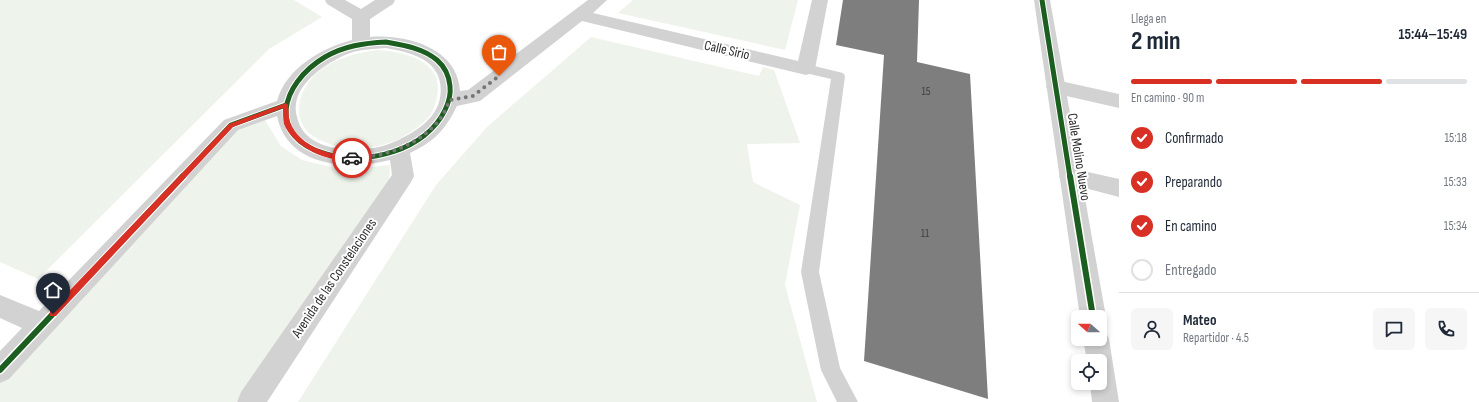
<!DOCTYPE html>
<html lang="es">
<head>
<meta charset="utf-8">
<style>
  :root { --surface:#fff; --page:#f6f6f7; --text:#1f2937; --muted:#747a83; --line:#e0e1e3; --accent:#d93025 }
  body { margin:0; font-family:"Sofia Sans Condensed",sans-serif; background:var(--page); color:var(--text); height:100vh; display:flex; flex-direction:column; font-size:15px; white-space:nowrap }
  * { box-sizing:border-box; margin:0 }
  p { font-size:13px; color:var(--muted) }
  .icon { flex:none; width:22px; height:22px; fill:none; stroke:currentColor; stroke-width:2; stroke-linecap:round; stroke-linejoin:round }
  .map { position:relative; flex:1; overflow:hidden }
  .sheet { display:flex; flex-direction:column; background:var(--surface); width:360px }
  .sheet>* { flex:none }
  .needle { width:26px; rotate:291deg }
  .buttons { position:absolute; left:1071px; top:310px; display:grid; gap:8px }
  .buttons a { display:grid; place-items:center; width:36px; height:36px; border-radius:6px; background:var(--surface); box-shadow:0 2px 6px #0003; font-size:20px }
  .pin { position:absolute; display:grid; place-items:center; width:34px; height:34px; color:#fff; margin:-41px -17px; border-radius:50% 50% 50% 0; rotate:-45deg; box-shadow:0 0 4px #0007 }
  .pin .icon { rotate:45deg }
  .courier { position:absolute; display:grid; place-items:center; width:40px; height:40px; margin:-20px; border:3px solid #d93025; border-radius:50%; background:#fff; color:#222; box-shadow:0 1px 5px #0007 }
  .headline em { font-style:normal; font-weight:700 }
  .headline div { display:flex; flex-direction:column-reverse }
  .headline { display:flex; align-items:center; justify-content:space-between; height:68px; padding:0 12px }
  h1 { font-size:26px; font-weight:700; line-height:30px }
  .bar { display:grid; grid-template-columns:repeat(4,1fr); gap:6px 4px; align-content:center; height:48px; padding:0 12px }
  .bar i { height:5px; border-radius:3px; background:var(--line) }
  .bar .active { background:var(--accent) }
  .bar p { grid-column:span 4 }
  .line { display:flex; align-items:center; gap:10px; padding:0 12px; border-top:1px solid var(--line) }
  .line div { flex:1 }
  .round { display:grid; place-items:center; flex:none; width:42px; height:42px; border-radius:6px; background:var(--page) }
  ol { padding:0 12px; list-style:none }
  li { display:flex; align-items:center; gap:12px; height:44px }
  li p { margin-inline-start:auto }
  li .icon { padding:4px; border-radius:50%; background:var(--accent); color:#fff; stroke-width:4 }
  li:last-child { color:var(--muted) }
  li i { width:22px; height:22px; border:2px solid var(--line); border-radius:50% }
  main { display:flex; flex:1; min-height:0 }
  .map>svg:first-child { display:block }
  .green { fill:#eef4eb }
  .building { fill:#7e7e7e }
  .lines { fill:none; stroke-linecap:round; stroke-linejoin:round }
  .service { fill:#d2d2d2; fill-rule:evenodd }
  .minor { fill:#d2d2d2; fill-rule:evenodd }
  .tertiary { fill:#d2d2d2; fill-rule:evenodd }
  .cycleway-far1-casing { stroke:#fff; stroke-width:7 }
  .cycleway-casing { stroke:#fff; stroke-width:9 }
  .cycleway-far1 { stroke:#1b5e20; stroke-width:5 }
  .cycleway { stroke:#1b5e20; stroke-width:6 }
  .route { fill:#d93025 }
  .done { stroke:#767676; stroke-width:4; stroke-dasharray:0 7.2 }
  .labels { text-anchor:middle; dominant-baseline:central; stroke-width:4; stroke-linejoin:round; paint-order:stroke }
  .number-label { font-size:12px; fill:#414141 }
  .street-label { font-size:14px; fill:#2d2d2d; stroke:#fff }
</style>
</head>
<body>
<main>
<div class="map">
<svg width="1119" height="402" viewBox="0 0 1119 402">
  <rect width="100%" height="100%" fill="#fff"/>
  <g class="green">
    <polygon points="0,0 294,0 322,17 269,49 38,279 0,262"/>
    <polygon points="633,0 798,0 785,50 618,13"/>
    <polygon points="591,37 759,76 763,67 774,70 800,143 747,144 753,182 800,205 785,285 817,402 298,402 436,185 487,127"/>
    <path d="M377,50C414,52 452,66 433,110C427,123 412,131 401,138C387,145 372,148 357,148C341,148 322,144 309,133C290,115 301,86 318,72C335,58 356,53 377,50Z"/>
    <polygon points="265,120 281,146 302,160 343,170 390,165 389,182 236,402 0,402 0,382 235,130"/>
  </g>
  <polygon class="building" points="843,0 919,0 917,62 970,74 988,399 864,361 884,55 836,45"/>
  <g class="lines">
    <polygon class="service" points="806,64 843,73 845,76 819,272 840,368 858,402 837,402 821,370 801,272 831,79 801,72 799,69 801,66"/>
    <g class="minor">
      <path d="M325,0H345L361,9L375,0H395L393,4L370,19V37C406,34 458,48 460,91L468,90L588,0H607L593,13L798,61L812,0H828L815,69L813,73L806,75L582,21L480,101L457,106C445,130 435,141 410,153L414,176L411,182L267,402H237L241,392L392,175L390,160C349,171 287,167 277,116L238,130L9,379L0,383V351L22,328L0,318V295L39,311L224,120L277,101C286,68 322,48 352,40V19L327,4ZM386,48C415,53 446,62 440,98C437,116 420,129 404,137C387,147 369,150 349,149C327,149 302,141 297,117C294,108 296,97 302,88C313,72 332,60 350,53C361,49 374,49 386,48Z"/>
      <polygon points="1056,80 1119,94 1119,108 1049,92 1046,87 1049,82"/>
      <polygon points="1070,168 1119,179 1119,197 1062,182 1059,176 1062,170"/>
    </g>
    <g class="tertiary">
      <polygon points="1034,0 1050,0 1106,317 1100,326 1100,317 1080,317"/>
      <polygon points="1100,329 1105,330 1109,339 1119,402 1092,402 1090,383 1100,383 1100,361 1087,361 1083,339 1100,339"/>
    </g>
    <defs>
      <g id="cycleway-far1">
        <polyline points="1042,0 1070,177"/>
        <path d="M386,42C403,45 423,48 437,60C445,67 449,76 450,86C451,95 449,102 445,110C426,150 367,166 326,154C266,137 280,84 325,57C344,46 364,43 386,42Z"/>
        <polyline points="182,177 231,125 286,105"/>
      </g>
      <g id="cycleway">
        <polyline points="1070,176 1093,317"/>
        <polyline points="0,370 183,176"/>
      </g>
    </defs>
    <use href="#cycleway-far1" class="cycleway-far1-casing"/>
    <use href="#cycleway" class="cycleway-casing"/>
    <use href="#cycleway-far1" class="cycleway-far1"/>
    <use href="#cycleway" class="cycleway"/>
  </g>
  <path class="route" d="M286,103L288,105C289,111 288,119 291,124C299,143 322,153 342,155C346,156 350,155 354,156V159C331,165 293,147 284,124C283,119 283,113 283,108L233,127L56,316H50V311L229,124Z"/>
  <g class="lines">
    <path class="done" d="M352,158C384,157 419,146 440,119C444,114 447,106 450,100L473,96L499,76"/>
  </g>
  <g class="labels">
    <g class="number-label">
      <text x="926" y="91">15</text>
      <text x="925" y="233">11</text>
    </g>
    <g class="street-label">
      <text transform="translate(727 50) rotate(13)">Calle Sirio</text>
      <text transform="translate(1079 157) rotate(81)">Calle Molino Nuevo</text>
      <text transform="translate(334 278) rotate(-56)">Avenida de las Constelaciones</text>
    </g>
  </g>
</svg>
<div class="buttons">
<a><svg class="needle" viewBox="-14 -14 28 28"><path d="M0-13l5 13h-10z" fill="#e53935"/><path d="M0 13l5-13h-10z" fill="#747a83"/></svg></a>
<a><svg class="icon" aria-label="locate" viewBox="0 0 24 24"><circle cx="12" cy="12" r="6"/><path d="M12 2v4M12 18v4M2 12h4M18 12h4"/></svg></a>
</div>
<div class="pin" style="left:499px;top:76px;background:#ea580c"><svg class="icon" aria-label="bag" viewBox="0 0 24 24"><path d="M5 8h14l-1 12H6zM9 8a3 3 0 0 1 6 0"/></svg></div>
<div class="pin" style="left:53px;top:314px;background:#1f2937"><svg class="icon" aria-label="home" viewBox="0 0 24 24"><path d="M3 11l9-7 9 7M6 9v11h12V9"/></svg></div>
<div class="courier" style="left:352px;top:158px"><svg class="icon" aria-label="car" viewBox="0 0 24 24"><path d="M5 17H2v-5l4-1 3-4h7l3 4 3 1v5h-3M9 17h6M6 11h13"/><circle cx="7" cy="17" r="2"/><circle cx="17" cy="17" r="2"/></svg></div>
</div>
<section class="sheet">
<div class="headline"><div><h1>2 min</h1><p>Llega en</p></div><em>15:44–15:49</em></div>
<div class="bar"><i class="active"></i><i class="active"></i><i class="active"></i><i></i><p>En camino · 90 m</p></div>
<ol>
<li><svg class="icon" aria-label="check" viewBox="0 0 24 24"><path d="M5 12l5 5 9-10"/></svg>Confirmado<p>15:18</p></li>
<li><svg class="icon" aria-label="check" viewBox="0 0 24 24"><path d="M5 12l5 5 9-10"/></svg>Preparando<p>15:33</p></li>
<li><svg class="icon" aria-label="check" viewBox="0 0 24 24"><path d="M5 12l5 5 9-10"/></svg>En camino<p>15:34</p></li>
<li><i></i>Entregado</li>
</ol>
<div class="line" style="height:72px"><a class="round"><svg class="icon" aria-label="person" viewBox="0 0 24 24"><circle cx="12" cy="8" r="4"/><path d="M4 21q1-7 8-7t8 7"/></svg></a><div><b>Mateo</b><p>Repartidor · 4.5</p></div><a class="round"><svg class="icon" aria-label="chat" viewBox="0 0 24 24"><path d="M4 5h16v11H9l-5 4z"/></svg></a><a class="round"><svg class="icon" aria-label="phone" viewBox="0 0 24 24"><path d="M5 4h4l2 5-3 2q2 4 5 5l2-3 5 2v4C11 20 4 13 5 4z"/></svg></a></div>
</section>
</main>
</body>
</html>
